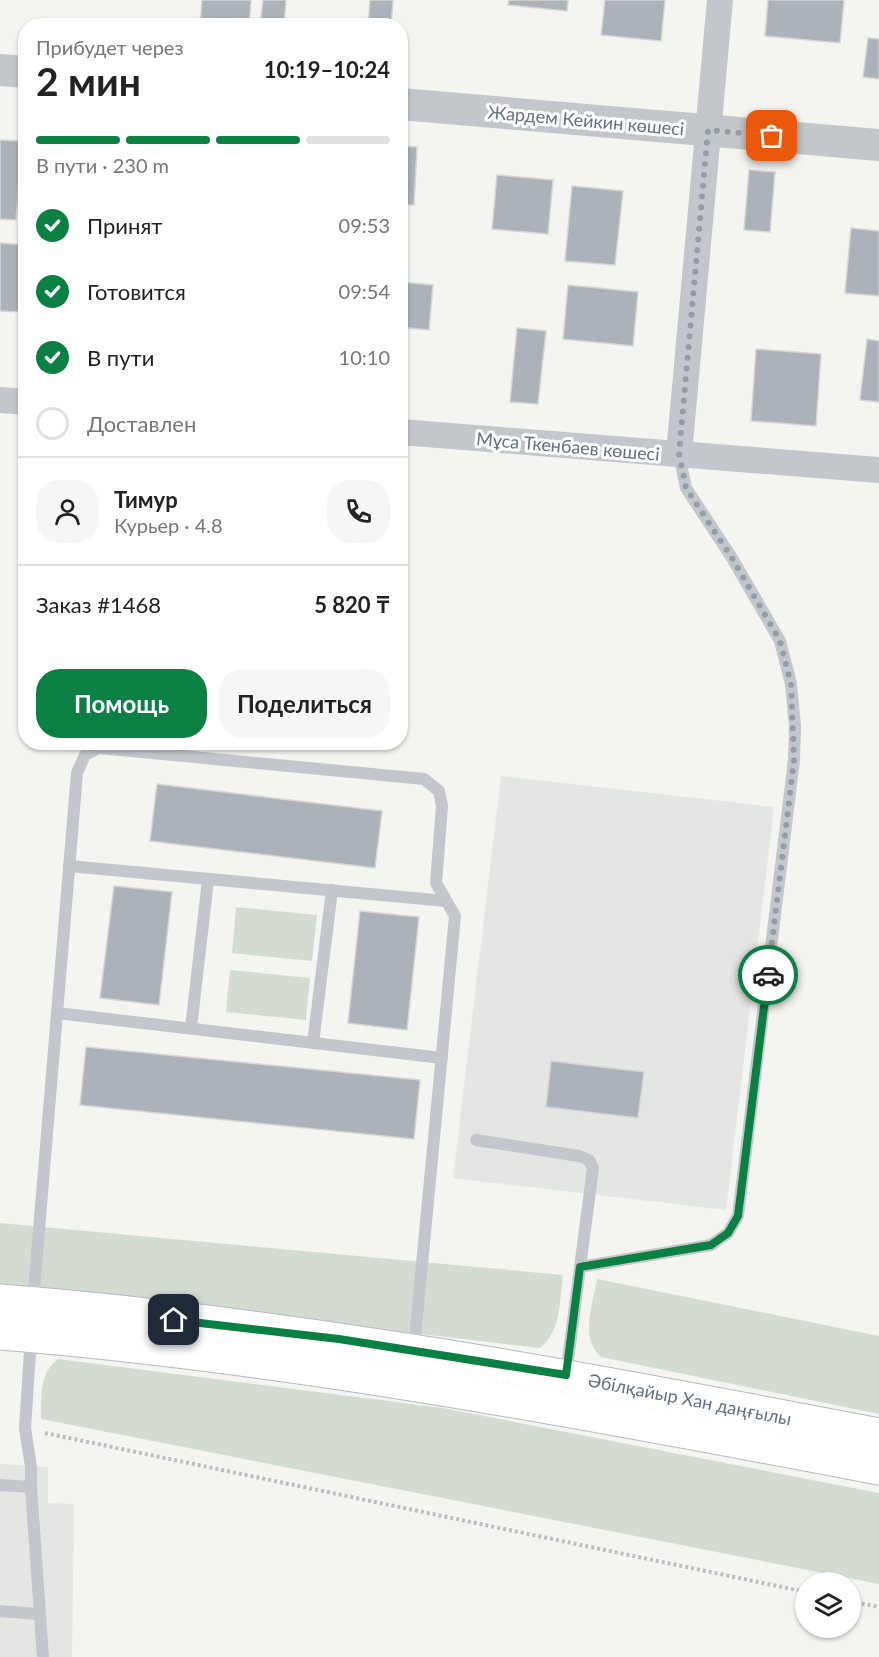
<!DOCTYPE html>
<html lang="ru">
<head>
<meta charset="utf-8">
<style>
  :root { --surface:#fff; --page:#f6f6f6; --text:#222; --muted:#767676; --line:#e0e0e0; --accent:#0b8043 }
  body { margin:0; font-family:Lato,sans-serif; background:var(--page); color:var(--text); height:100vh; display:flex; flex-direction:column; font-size:22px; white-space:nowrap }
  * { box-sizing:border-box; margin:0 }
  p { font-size:20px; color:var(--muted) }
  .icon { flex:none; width:33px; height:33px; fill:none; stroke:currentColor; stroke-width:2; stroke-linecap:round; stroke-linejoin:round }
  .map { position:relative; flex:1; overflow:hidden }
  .panel { position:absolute; left:18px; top:18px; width:390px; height:732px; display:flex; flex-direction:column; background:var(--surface); border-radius:24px; box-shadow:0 2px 4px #0004 }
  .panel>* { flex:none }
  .buttons { position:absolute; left:795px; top:1572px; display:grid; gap:12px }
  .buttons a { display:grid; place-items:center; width:66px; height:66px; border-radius:50%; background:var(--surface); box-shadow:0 2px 4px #0004; font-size:30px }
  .pin { position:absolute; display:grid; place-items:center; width:51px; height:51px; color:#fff; margin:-26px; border-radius:12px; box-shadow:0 3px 9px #0006 }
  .courier { position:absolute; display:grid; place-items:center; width:60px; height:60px; margin:-30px; border:4px solid #0b8043; border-radius:50%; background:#fff; color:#222; box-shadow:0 2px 8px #0007 }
  .headline em { font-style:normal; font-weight:700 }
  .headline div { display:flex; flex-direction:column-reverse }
  .headline { display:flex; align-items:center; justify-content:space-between; height:102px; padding:0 18px }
  h1 { font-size:39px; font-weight:700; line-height:45px }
  .bar { display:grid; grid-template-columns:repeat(4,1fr); gap:9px 6px; align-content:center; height:72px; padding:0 18px }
  .bar i { height:8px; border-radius:4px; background:var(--line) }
  .bar .current { background:var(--accent) }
  .bar p { grid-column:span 4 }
  .line { display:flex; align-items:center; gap:15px; padding:0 18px; border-top:2px solid var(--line) }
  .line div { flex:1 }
  .round { display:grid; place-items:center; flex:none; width:63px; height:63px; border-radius:24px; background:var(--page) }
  ol { padding:0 18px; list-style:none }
  li { display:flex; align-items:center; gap:18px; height:66px }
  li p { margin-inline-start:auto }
  li .icon { padding:6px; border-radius:50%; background:var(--accent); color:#fff; stroke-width:4 }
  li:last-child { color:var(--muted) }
  li i { width:33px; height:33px; border:3px solid var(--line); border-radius:50% }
  .button { display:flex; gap:12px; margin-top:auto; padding:12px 18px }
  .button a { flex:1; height:69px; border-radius:24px; background:var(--accent); color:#fff; font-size:24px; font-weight:700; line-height:69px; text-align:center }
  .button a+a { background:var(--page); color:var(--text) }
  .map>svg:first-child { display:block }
  .built { fill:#e4e6e3 }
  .green { fill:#d4dcd1 }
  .building { fill:#abb2b9; stroke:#d5d5d3; stroke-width:1.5 }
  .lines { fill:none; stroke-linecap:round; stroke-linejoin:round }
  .primary-casing { stroke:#b6b9be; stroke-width:35 }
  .path { stroke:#bdbec1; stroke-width:4; stroke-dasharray:3 3; stroke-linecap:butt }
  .service { stroke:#c3c6ca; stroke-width:12 }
  .minor { stroke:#c3c6ca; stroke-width:26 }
  .tertiary { stroke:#c3c6ca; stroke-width:32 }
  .primary { stroke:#fff; stroke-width:33 }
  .done { stroke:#949ea9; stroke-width:6; stroke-dasharray:0 10.8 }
  .route { stroke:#0b8043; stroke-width:8 }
  .labels { text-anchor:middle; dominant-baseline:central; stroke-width:6; stroke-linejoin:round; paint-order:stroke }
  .street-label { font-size:18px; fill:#617083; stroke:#fff }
</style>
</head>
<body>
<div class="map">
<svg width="879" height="1657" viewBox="0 0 879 1657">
  <rect width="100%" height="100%" fill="#f4f4f0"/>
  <g class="built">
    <polygon points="501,776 774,807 726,1210 453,1178"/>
    <polygon points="0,1464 48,1467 48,1503 74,1504 72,1657 0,1657"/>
  </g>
  <g class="green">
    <polygon points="236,907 317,915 312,961 232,953"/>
    <polygon points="230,970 310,978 306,1020 226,1012"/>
    <path d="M0,1223L563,1275C559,1302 562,1330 540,1348L0,1285Z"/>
    <path d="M597,1279L879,1336V1414L601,1357C579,1337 593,1305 597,1279Z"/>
    <path d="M58,1359L443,1408L879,1493V1584L41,1419C42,1396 38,1375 58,1359Z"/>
  </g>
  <g class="building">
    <polygon points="202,0 251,0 249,26 200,26"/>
    <polygon points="263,0 286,0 284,26 260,26"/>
    <polygon points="370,0 393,0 391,26 368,26"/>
    <polygon points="509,0 568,0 567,11 508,5"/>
    <polygon points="605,0 665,0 661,41 601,35"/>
    <polygon points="768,0 844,0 840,43 765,36"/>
    <polygon points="868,38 879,39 879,79 863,77"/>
    <polygon points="0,140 22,141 16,220 0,219"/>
    <polygon points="400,146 417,147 414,205 400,204"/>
    <polygon points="749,170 775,172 770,232 744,230"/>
    <polygon points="497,175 553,180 548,234 492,229"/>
    <polygon points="572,186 623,191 615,265 565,261"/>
    <polygon points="851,228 879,231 879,296 845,293"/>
    <polygon points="0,243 26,245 24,312 0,311"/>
    <polygon points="400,282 433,285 429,330 400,327"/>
    <polygon points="568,285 638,292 633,346 563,339"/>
    <polygon points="517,328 546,331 538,404 510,402"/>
    <polygon points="867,339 879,341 879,402 860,400"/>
    <polygon points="756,349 821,354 816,426 751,421"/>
    <polygon points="157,784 382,811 375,868 150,841"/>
    <polygon points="114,886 172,892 159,1005 100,998"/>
    <polygon points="360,911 419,917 407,1030 348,1023"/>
    <polygon points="86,1047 420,1080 414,1139 80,1105"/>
    <polygon points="551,1061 644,1072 638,1118 546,1107"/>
  </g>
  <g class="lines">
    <defs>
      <g id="primary">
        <path d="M0,1301C296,1324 588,1379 879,1435"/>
        <path d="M0,1333C296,1357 588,1413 879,1468"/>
      </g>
    </defs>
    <use href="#primary" class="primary-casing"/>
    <g class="path">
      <polyline points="45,1433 806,1592"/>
      <polyline points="850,1601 879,1607"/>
    </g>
    <g class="service">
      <polyline points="69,866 446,901"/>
      <polyline points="57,1013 442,1058"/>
      <polyline points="191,1028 208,880"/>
      <polyline points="313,1043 332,890"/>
      <polyline points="476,1140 579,1156 589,1160 593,1168 566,1375"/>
      <polyline points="580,1267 711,1245 728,1233 738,1216 794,760 795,726 791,684 780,641 732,558 686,488 679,454"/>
      <polyline points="33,1302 77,773 85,755 99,748 424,779 439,791 442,806 436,883 455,916 414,1349"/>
      <polyline points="0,1485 31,1487 31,1467 25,1428 31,1337"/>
      <polyline points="31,1487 43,1657"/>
      <polyline points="0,1611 40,1614"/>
    </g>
    <g class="minor">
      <polyline points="0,400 26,402"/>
      <polyline points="400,432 879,470"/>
      <polyline points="679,454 720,0"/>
    </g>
    <g class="tertiary">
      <polyline points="0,70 26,72"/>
      <polyline points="400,104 879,145"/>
    </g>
    <use href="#primary" class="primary"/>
  </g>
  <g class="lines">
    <polyline class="done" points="768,975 794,760 791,684 780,641 732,558 686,488 679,454 708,130 772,136"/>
    <polyline class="route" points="174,1320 339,1339 566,1375 580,1267 711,1245 728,1233 738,1216 768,975"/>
  </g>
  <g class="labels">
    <g class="street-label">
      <text transform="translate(586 120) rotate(5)">Жардем Кейкин көшесі</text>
      <text transform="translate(568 446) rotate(5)">Мұса Ткенбаев көшесі</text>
      <text transform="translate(690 1399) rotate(11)">Әбілқайыр Хан даңғылы</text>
    </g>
  </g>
</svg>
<div class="buttons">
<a><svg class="icon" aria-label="layers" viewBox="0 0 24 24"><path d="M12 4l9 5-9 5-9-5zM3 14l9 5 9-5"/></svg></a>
</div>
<div class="pin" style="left:772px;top:136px;background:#ea580c"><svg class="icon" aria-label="bag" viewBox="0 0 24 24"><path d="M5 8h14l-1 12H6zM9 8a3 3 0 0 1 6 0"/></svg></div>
<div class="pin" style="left:174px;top:1320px;background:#1f2937"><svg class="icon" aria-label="home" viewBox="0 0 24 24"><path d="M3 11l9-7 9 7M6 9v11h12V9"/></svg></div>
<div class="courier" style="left:768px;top:975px"><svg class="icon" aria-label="car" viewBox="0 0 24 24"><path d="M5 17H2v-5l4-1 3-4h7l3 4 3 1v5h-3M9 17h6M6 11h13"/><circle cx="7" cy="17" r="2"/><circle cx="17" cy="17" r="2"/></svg></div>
<section class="panel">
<div class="headline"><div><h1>2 мин</h1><p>Прибудет через</p></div><em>10:19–10:24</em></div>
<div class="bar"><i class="current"></i><i class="current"></i><i class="current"></i><i></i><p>В пути · 230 m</p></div>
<ol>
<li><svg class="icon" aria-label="check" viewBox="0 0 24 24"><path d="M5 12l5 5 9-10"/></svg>Принят<p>09:53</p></li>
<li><svg class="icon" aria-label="check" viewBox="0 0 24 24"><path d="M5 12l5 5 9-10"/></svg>Готовится<p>09:54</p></li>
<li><svg class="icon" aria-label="check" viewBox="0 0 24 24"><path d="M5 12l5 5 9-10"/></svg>В пути<p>10:10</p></li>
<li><i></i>Доставлен</li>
</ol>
<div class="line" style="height:108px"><a class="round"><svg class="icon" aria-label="person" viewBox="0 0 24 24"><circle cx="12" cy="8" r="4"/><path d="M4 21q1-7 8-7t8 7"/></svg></a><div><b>Тимур</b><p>Курьер · 4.8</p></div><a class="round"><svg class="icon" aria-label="phone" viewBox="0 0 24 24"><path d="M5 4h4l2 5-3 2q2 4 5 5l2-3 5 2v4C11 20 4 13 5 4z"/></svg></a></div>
<div class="line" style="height:78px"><div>Заказ #1468</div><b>5 820 ₸</b></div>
<div class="button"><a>Помощь</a><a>Поделиться</a></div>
</section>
</div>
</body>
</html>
